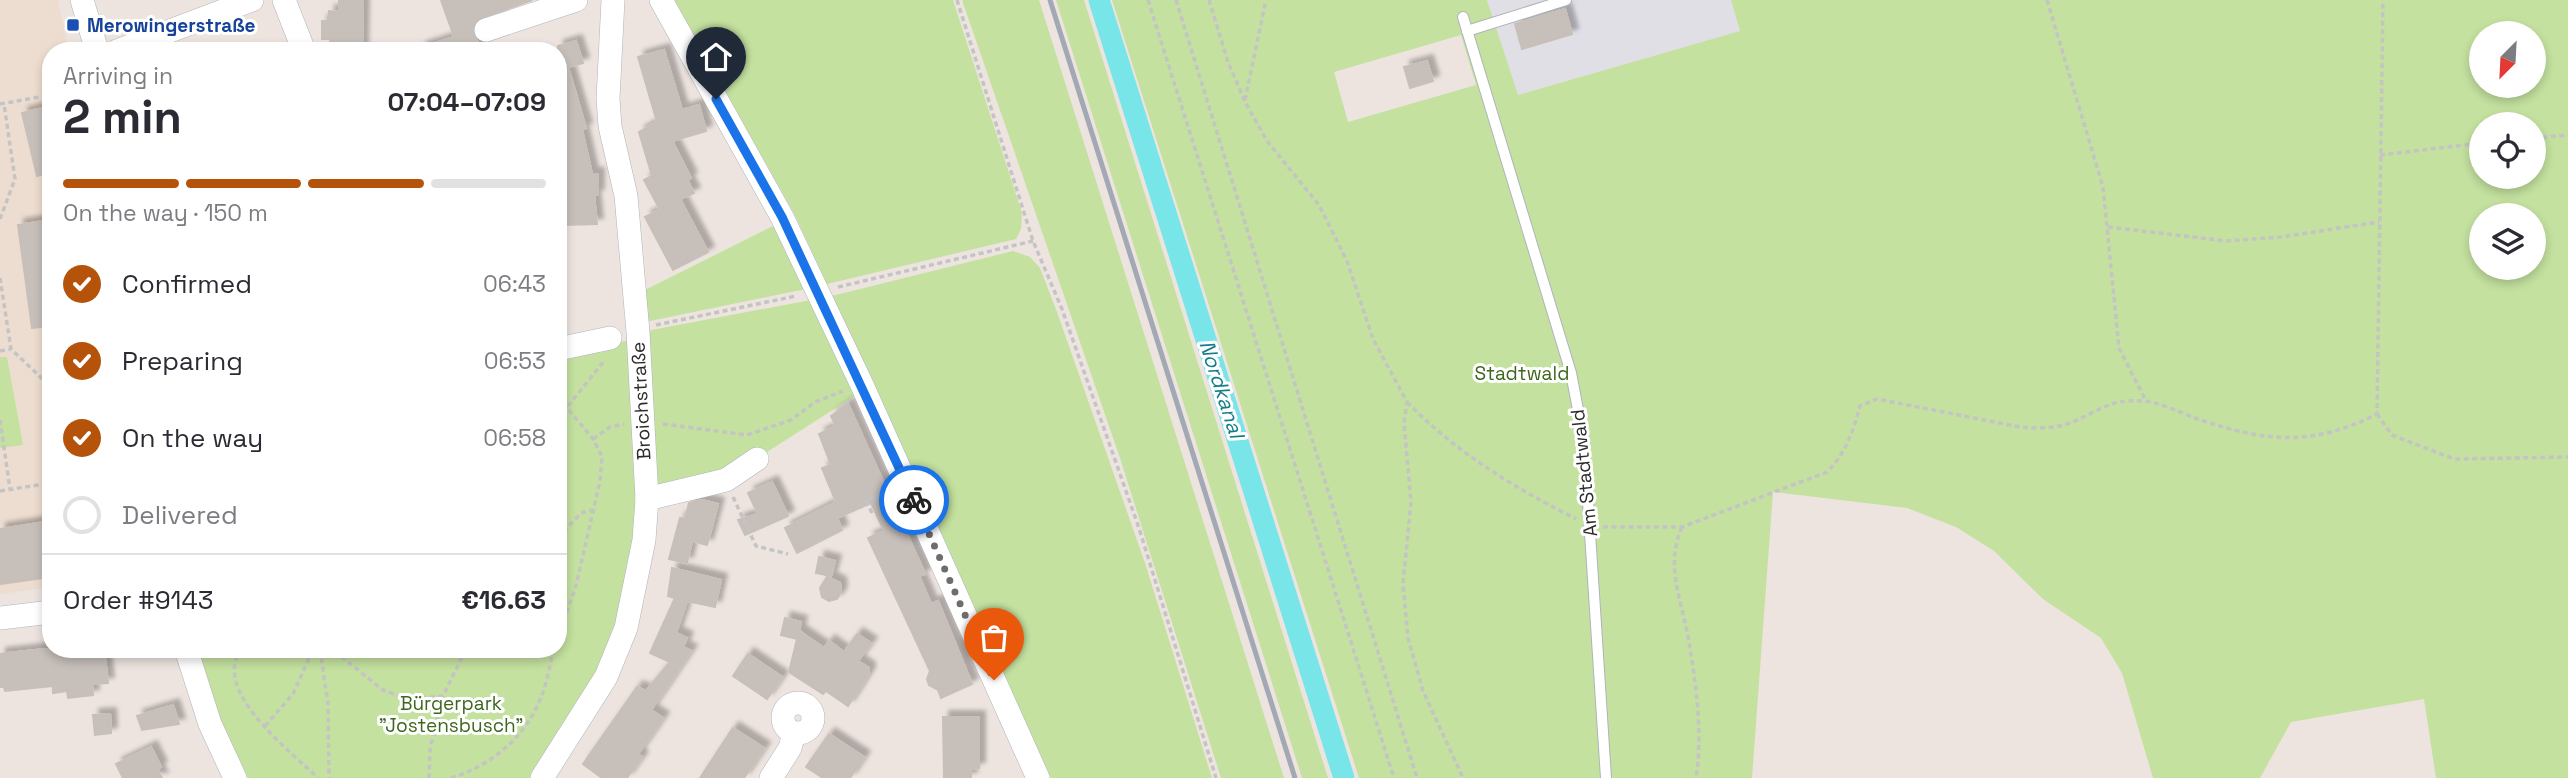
<!DOCTYPE html>
<html lang="en">
<head>
<meta charset="utf-8">
<style>
  :root { --surface:#fff; --page:#f2f2f3; --text:#2b2b33; --muted:#7c7c81; --line:#e1e1e2; --accent:#b45309 }
  body { margin:0; font-family:"Space Grotesk",sans-serif; background:var(--page); color:var(--text); height:100vh; display:flex; flex-direction:column; font-size:26px; white-space:nowrap }
  * { box-sizing:border-box; margin:0 }
  p { font-size:23px; color:var(--muted) }
  .icon { flex:none; width:38px; height:38px; fill:none; stroke:currentColor; stroke-width:2; stroke-linecap:round; stroke-linejoin:round }
  .map { position:relative; flex:1; overflow:hidden }
  .drawer { position:absolute; left:42px; top:42px; width:525px; height:616px; display:flex; flex-direction:column; background:var(--surface); border-radius:28px; box-shadow:0 4px 10px #0003 }
  .drawer>* { flex:none }
  .needle { width:46px; rotate:204deg }
  .tools { position:absolute; left:2469px; top:21px; display:grid; gap:14px }
  .tools a { display:grid; place-items:center; width:77px; height:77px; border-radius:50%; background:var(--surface); box-shadow:0 4px 10px #0003; font-size:35px }
  .pin { position:absolute; display:grid; place-items:center; width:60px; height:60px; color:#fff; margin:-72px -30px; border-radius:50% 50% 50% 0; rotate:-45deg; box-shadow:0 0 7px #0007 }
  .pin .icon { rotate:45deg }
  .courier { position:absolute; display:grid; place-items:center; width:70px; height:70px; margin:-35px; border:5px solid #1a73e8; border-radius:50%; background:#fff; color:#222; box-shadow:0 2px 9px #0007 }
  .headline em { font-style:normal; font-weight:600 }
  .headline div { display:flex; flex-direction:column-reverse }
  .headline { display:flex; align-items:center; justify-content:space-between; height:119px; padding:0 21px }
  h1 { font-size:46px; font-weight:600; line-height:52px }
  .bar { display:grid; grid-template-columns:repeat(4,1fr); gap:10px 7px; align-content:center; height:84px; padding:0 21px }
  .bar i { height:9px; border-radius:5px; background:var(--line) }
  .bar .current { background:var(--accent) }
  .bar p { grid-column:span 4 }
  .line { display:flex; align-items:center; gap:18px; padding:0 21px; border-top:2px solid var(--line) }
  .line div { flex:1 }
  ol { padding:0 21px; list-style:none }
  li { display:flex; align-items:center; gap:21px; height:77px }
  li p { margin-inline-start:auto }
  li .icon { padding:7px; border-radius:50%; background:var(--accent); color:#fff; stroke-width:4 }
  li:last-child { color:var(--muted) }
  li i { width:38px; height:38px; border:4px solid var(--line); border-radius:50% }
  .map>svg:first-child { display:block }
  .industrial { fill:#e0dfe6 }
  .education { fill:#edddd0 }
  .green { fill:#c4e19f; fill-rule:evenodd }
  .lines { fill:none; stroke-linecap:round; stroke-linejoin:round }
  .canal { stroke:#78e5e9; stroke-width:21 }
  .building { fill:#c6bfba; stroke:#c8bfb9; stroke-width:2; filter:url(#shadow) }
  .lane-casing { stroke:#afb4bc; stroke-width:12 }
  .street-casing { stroke:#afb4bc; stroke-width:24 }
  .path { stroke:#c4c4c4; stroke-width:3.5; stroke-dasharray:5 3.5; stroke-linecap:butt }
  .lane { stroke:#fff; stroke-width:10 }
  .street { stroke:#fff; stroke-width:23 }
  .rail { stroke:#a2a9b5; stroke-width:5 }
  .done { stroke:#706c6b; stroke-width:7; stroke-dasharray:0 12.6 }
  .route { stroke:#1a73e8; stroke-width:9 }
  .transit-dot { fill:#1a4fb4; stroke:#fff; stroke-width:2.5 }
  .labels { text-anchor:middle; dominant-baseline:central; stroke-width:6; stroke-linejoin:round; paint-order:stroke }
  .transit-label { font-size:19px; font-weight:bold; fill:#164399; stroke:#fff; text-anchor:start }
  .park-label { font-size:19px; fill:#3e671e; stroke:#fff }
  .street-label { font-size:19px; fill:#2c2c2c; stroke:#fff }
  .water-label { font-size:21px; font-style:italic; fill:#147d8a; stroke:#fff }
</style>
</head>
<body>
<div class="map">
<svg width="2568" height="778" viewBox="0 0 2568 778">
  <defs>
    <filter id="shadow"><feDropShadow dx="6" dy="-6" stdDeviation="2" flood-color="#0004"/></filter>
  </defs>
  <rect width="100%" height="100%" fill="#ede4df"/>
  <polygon class="industrial" points="1487,0 1731,0 1740,31 1517,95"/>
  <polygon class="education" points="0,0 58,0 69,51 51,51 51,587 0,594"/>
  <g class="green">
    <polygon points="674,0 953,0 1022,213 1021,229 1016,239 827,284 795,215"/>
    <polygon points="962,0 1039,0 1284,778 1221,778 1120,458"/>
    <polygon points="1056,0 1084,0 1328,778 1302,778"/>
    <path d="M1112,0H1487L1518,95L1740,31L1731,0H2568V778H2436L2424,699L2291,722L2260,778H2153L2122,673L2101,638L2043,599L1994,551L1956,527L1907,508L1773,492L1752,778H1359ZM2482,33H2534V86H2482ZM1461,35L1476,85L1348,122L1334,72ZM2482,124H2534V177H2482ZM2482,215H2534V268H2482Z"/>
    <polygon points="775,225 806,289 645,322 643,291"/>
    <polygon points="1013,251 1030,257 1040,268 1057,312 1145,563 1212,778 1051,778 832,296"/>
    <polygon points="811,300 856,395 764,454 727,472 658,487 646,331"/>
    <polygon points="630,340 640,506 617,626 598,674 533,778 248,778 220,719 198,649 558,649 558,355"/>
    <polygon points="0,357 7,357 23,445 0,448"/>
  </g>
  <g class="lines">
    <polyline class="canal" points="1099,0 1344,778"/>
  </g>
  <g class="building">
    <polygon points="339,0 363,0 362,51 330,51 330,39 322,39 322,21 329,21 329,11 339,12"/>
    <polygon points="441,0 532,0 476,20 473,34 483,51 421,51 420,48 454,37"/>
    <polygon points="1565,9 1572,34 1522,49 1515,24"/>
    <polygon points="576,41 583,63 568,67 586,128 582,130 592,174 598,174 598,195 594,195 597,224 562,225 560,196 566,196 558,164 558,46"/>
    <polygon points="664,50 682,110 699,105 706,131 672,141 691,178 687,180 694,193 680,199 708,252 673,270 645,217 660,210 644,180 652,176 639,132 657,122 638,57"/>
    <polygon points="1427,61 1433,81 1410,88 1404,67"/>
    <polygon points="51,106 51,172 37,176 22,113"/>
    <polygon points="51,220 51,326 32,328 18,225"/>
    <polygon points="848,404 925,574 919,576 931,604 938,601 972,684 941,698 938,690 929,685 927,679 930,671 868,538 884,531 871,503 837,518 842,530 797,553 785,528 836,502 822,468 831,465 819,434 832,428 835,424 831,416"/>
    <polygon points="772,482 788,516 745,535 738,520 758,514 748,493"/>
    <polygon points="701,500 718,504 707,545 692,541 687,563 669,559 680,518 685,519 689,503"/>
    <polygon points="51,521 51,577 0,584 0,529"/>
    <polygon points="819,557 835,561 831,576 816,573"/>
    <polygon points="672,568 721,580 715,607 687,601 676,633 687,638 683,647 691,651 651,710 663,718 638,754 642,757 627,778 602,778 583,764 637,687 646,691 670,662 650,653 675,598 668,596"/>
    <polygon points="827,577 840,583 841,592 837,599 829,601 822,597 820,588"/>
    <polygon points="785,618 801,622 798,635 799,631 824,648 829,641 844,652 857,634 871,643 858,661 869,668 869,673 848,706 826,691 823,694 789,672 797,639 781,635"/>
    <polygon points="45,649 104,649 108,683 92,684 93,695 68,698 67,691 53,693 53,686 5,691 4,687 0,687 0,654"/>
    <polygon points="748,654 782,677 767,699 733,676"/>
    <polygon points="173,705 179,724 142,730 137,716"/>
    <polygon points="110,714 111,733 95,735 93,715"/>
    <polygon points="943,717 979,717 979,768 971,769 971,778 944,778"/>
    <polygon points="733,728 764,748 744,778 700,778"/>
    <polygon points="829,734 864,757 850,778 823,778 806,767"/>
    <polygon points="151,747 161,767 157,769 162,778 123,778 116,764"/>
  </g>
  <g class="lines">
    <defs>
      <g id="lane">
        <polyline points="1463,17 1571,373 1584,441 1606,778"/>
        <polyline points="1467,31 1566,0"/>
      </g>
      <g id="street">
        <polyline points="82,0 97,51"/>
        <polyline points="284,0 304,51"/>
        <polyline points="661,0 782,217 862,385 1038,778"/>
        <polyline points="486,30 576,0"/>
        <polyline points="117,51 252,0"/>
        <polyline points="558,349 610,338"/>
        <polyline points="647,499 726,480 757,459"/>
        <polyline points="0,618 51,612"/>
        <polyline points="186,649 210,724 235,778"/>
        <circle cx="798" cy="718" r="15"/>
        <polyline points="542,778 606,677 626,628 644,540 647,499 638,332 626,196 610,126 608,99 613,0"/>
        <polyline points="771,778 790,748 794,733"/>
      </g>
    </defs>
    <use href="#lane" class="lane-casing"/>
    <use href="#street" class="street-casing"/>
    <g class="path">
      <polyline points="957,0 1033,241 1062,309 1139,528 1216,778"/>
      <polyline points="1148,0 1394,778"/>
      <polyline points="1176,0 1417,778"/>
      <polyline points="1209,0 1228,62 1245,102 1267,141 1319,205 1347,261 1373,339 1407,402 1404,423 1411,502 1403,584 1408,638 1423,691 1463,778"/>
      <polyline points="2047,0 2103,187 2119,348 2146,401"/>
      <polyline points="1245,100 1266,0"/>
      <polyline points="0,104 51,95"/>
      <polyline points="2534,138 2568,135"/>
      <polyline points="2380,155 2482,143"/>
      <polyline points="0,219 15,179 4,104"/>
      <polyline points="2108,227 2226,241 2281,237 2379,222"/>
      <polyline points="0,278 11,349 51,387"/>
      <polyline points="838,287 1033,241"/>
      <polyline points="656,325 796,296"/>
      <polyline points="0,351 11,349"/>
      <polyline points="558,397 593,439 602,457 600,481 576,586 558,637"/>
      <path d="M1407,402C1457,453 1513,487 1576,519"/>
      <polyline points="568,406 605,360"/>
      <polyline points="2377,414 2392,435 2454,459 2568,457"/>
      <polyline points="0,420 10,489"/>
      <polyline points="663,424 747,435 791,420 815,402 843,391"/>
      <polyline points="593,439 610,427 624,424"/>
      <polyline points="0,491 51,483"/>
      <polyline points="733,497 756,546 788,554"/>
      <polyline points="872,513 866,501 888,491"/>
      <path d="M1603,527H1682L1827,472C1847,451 1852,434 1860,406L1877,399L2020,427C2035,428 2053,429 2067,424C2098,413 2106,399 2142,401C2160,402 2181,413 2198,419C2265,442 2312,447 2377,414L2383,0"/>
      <path d="M1682,527C1665,565 1681,598 1688,637C1696,682 1703,734 1696,778"/>
      <polyline points="558,538 581,513 592,510"/>
      <path d="M242,649C209,689 291,752 318,778"/>
      <polyline points="317,649 343,658 383,690 408,699 443,696 466,649"/>
      <polyline points="320,650 328,704 329,778"/>
      <polyline points="265,726 293,694 313,649"/>
      <polyline points="429,778 430,749 443,696"/>
      <path d="M451,778C493,765 528,735 543,692C548,678 550,663 554,649"/>
    </g>
    <use href="#lane" class="lane"/>
    <use href="#street" class="street"/>
    <polyline class="rail" points="1050,0 1295,778"/>
  </g>
  <g class="lines">
    <polyline class="done" points="914,500 994,680"/>
    <polyline class="route" points="716,99 782,217 914,500"/>
  </g>
  <rect class="transit-dot" x="66" y="18" width="14" height="14" rx="3.5"/>
  <g class="labels">
    <g class="transit-label">
      <text x="87" y="25">Merowingerstraße</text>
    </g>
    <g class="park-label">
      <text x="1522" y="373">Stadtwald</text>
      <text x="451" y="703">Bürgerpark<tspan x="451" dy="22">"Jostensbusch"</tspan></text>
    </g>
    <g class="street-label">
      <text transform="translate(641 401) rotate(-93)">Broichstraße</text>
      <text transform="translate(1584 473) rotate(-96)">Am Stadtwald</text>
    </g>
    <g class="water-label">
      <text transform="translate(1222 389) rotate(72)">Nordkanal</text>
    </g>
  </g>
</svg>
<div class="tools">
<a><svg class="needle" viewBox="-14 -14 28 28"><path d="M0-13l5 13h-10z" fill="#e53935"/><path d="M0 13l5-13h-10z" fill="#7c7c81"/></svg></a>
<a><svg class="icon" aria-label="locate" viewBox="0 0 24 24"><circle cx="12" cy="12" r="6"/><path d="M12 2v4M12 18v4M2 12h4M18 12h4"/></svg></a>
<a><svg class="icon" aria-label="layers" viewBox="0 0 24 24"><path d="M12 4l9 5-9 5-9-5zM3 14l9 5 9-5"/></svg></a>
</div>
<div class="pin" style="left:994px;top:680px;background:#ea580c"><svg class="icon" aria-label="bag" viewBox="0 0 24 24"><path d="M5 8h14l-1 12H6zM9 8a3 3 0 0 1 6 0"/></svg></div>
<div class="pin" style="left:716px;top:99px;background:#1f2937"><svg class="icon" aria-label="home" viewBox="0 0 24 24"><path d="M3 11l9-7 9 7M6 9v11h12V9"/></svg></div>
<div class="courier" style="left:914px;top:500px"><svg class="icon" aria-label="bike" viewBox="0 0 24 24"><circle cx="6" cy="16" r="4"/><circle cx="18" cy="16" r="4"/><path d="M6 16l4-8h5l3 8M10 8l3 8H6M13 5h3"/></svg></div>
<section class="drawer">
<div class="headline"><div><h1>2 min</h1><p>Arriving in</p></div><em>07:04–07:09</em></div>
<div class="bar"><i class="current"></i><i class="current"></i><i class="current"></i><i></i><p>On the way · 150 m</p></div>
<ol>
<li><svg class="icon" aria-label="check" viewBox="0 0 24 24"><path d="M5 12l5 5 9-10"/></svg>Confirmed<p>06:43</p></li>
<li><svg class="icon" aria-label="check" viewBox="0 0 24 24"><path d="M5 12l5 5 9-10"/></svg>Preparing<p>06:53</p></li>
<li><svg class="icon" aria-label="check" viewBox="0 0 24 24"><path d="M5 12l5 5 9-10"/></svg>On the way<p>06:58</p></li>
<li><i></i>Delivered</li>
</ol>
<div class="line" style="height:91px"><div>Order #9143</div><b>€16.63</b></div>
</section>
</div>
</body>
</html>
